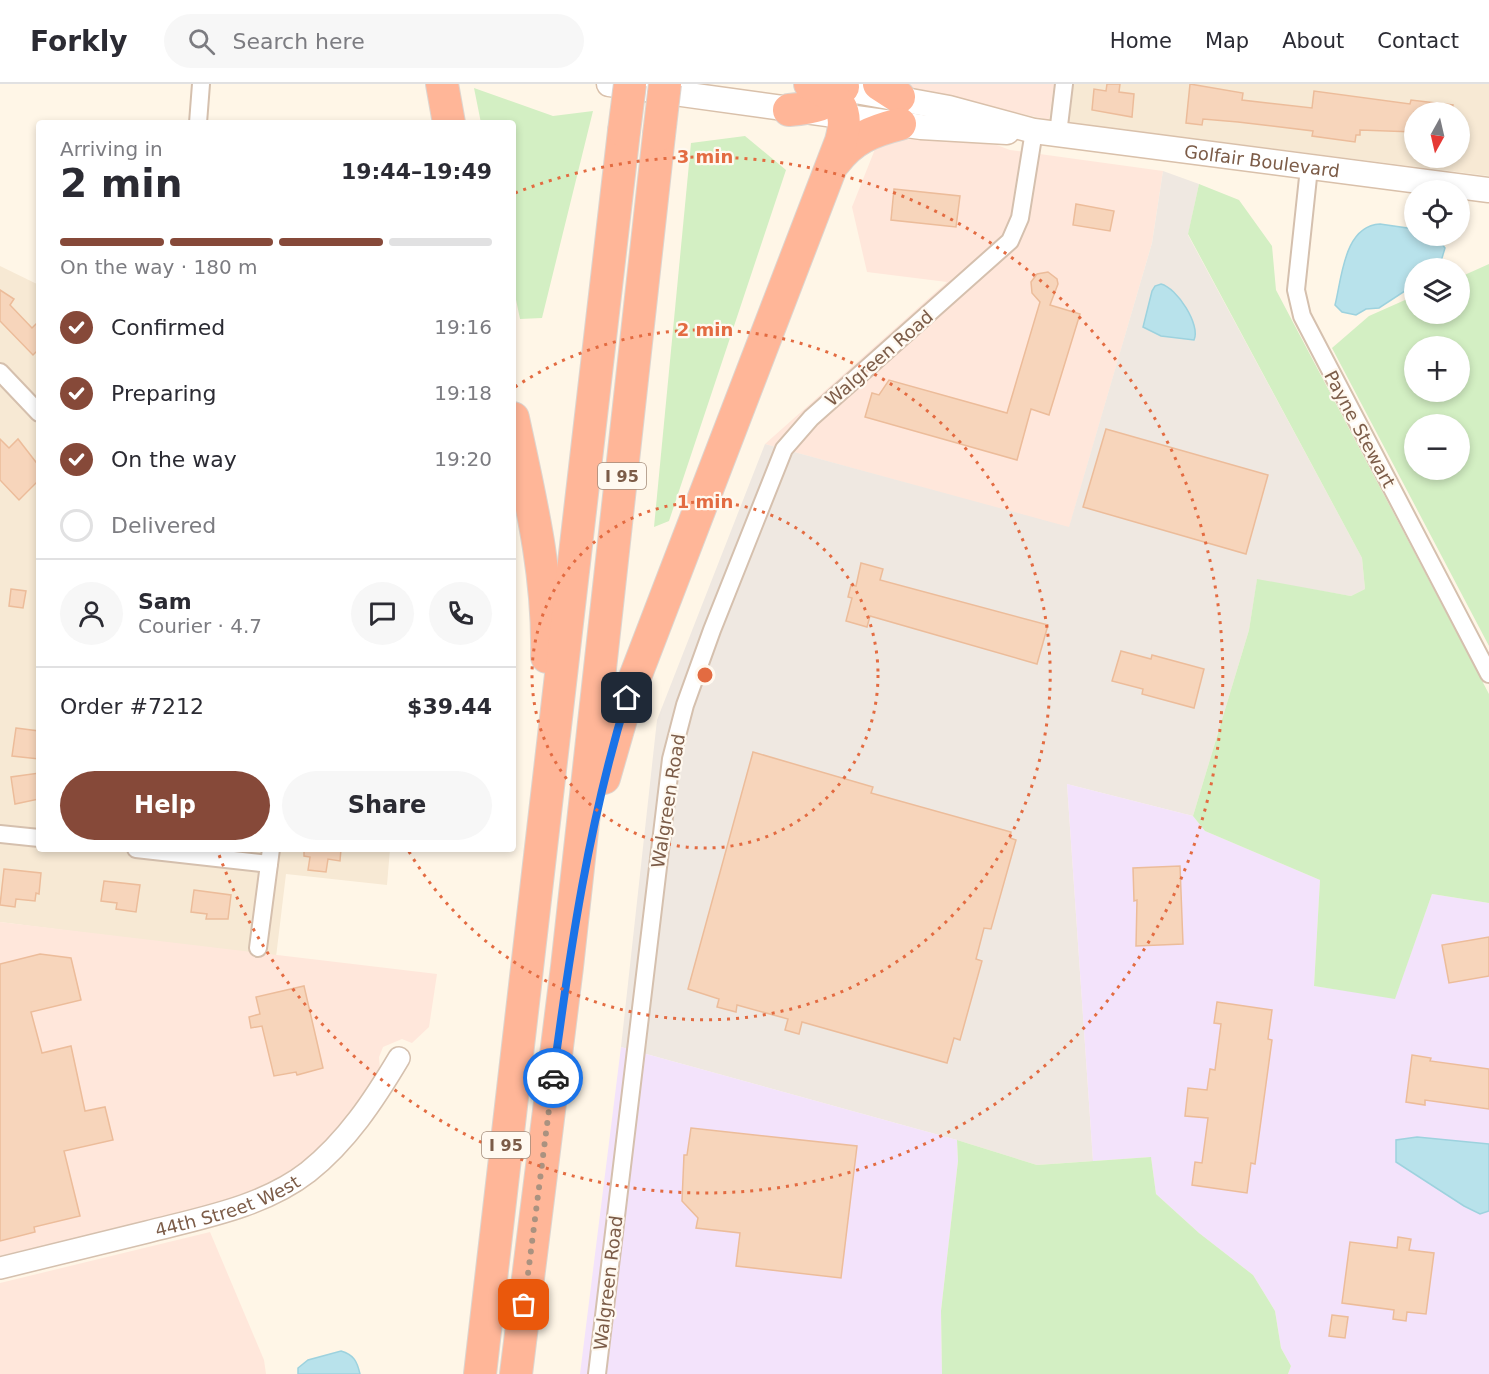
<!DOCTYPE html>
<html lang="en">
<head>
<meta charset="utf-8">
<style>
  :root { --surface:#fff; --page:#f7f7f7; --text:#2b2b33; --muted:#7c7c81; --line:#e1e1e2; --accent:#864939 }
  body { margin:0; font-family:"DejaVu Sans",sans-serif; background:var(--page); color:var(--text); height:100vh; display:flex; flex-direction:column; font-size:22px; white-space:nowrap }
  * { box-sizing:border-box; margin:0 }
  p { font-size:20px; color:var(--muted) }
  .icon { flex:none; width:33px; height:33px; fill:none; stroke:currentColor; stroke-width:2; stroke-linecap:round; stroke-linejoin:round }
  .map { position:relative; flex:1; overflow:hidden }
  .sheet { position:absolute; left:36px; top:36px; width:480px; height:732px; display:flex; flex-direction:column; background:var(--surface); border-radius:6px; box-shadow:0 3px 9px #0003 }
  .sheet>* { flex:none }
  .needle { width:39px; rotate:188deg }
  .tools { position:absolute; left:1404px; top:18px; display:grid; gap:12px }
  .tools a { display:grid; place-items:center; width:66px; height:66px; border-radius:50%; background:var(--surface); box-shadow:0 3px 9px #0003; font-size:30px }
  .pin { position:absolute; display:grid; place-items:center; width:51px; height:51px; color:#fff; margin:-26px; border-radius:12px; box-shadow:0 3px 9px #0006 }
  .courier { position:absolute; display:grid; place-items:center; width:60px; height:60px; margin:-30px; border:4px solid #1a73e8; border-radius:50%; background:#fff; color:#222; box-shadow:0 2px 8px #0007 }
  .headline em { font-style:normal; font-weight:800 }
  .headline div { display:flex; flex-direction:column-reverse }
  .headline { display:flex; align-items:center; justify-content:space-between; height:102px; padding:0 24px }
  h1 { font-size:39px; font-weight:800; line-height:45px }
  .bar { display:grid; grid-template-columns:repeat(4,1fr); gap:9px 6px; align-content:center; height:72px; padding:0 24px }
  .bar i { height:8px; border-radius:4px; background:var(--line) }
  .bar .selected { background:var(--accent) }
  .bar p { grid-column:span 4 }
  .line { display:flex; align-items:center; gap:15px; padding:0 24px; border-top:2px solid var(--line) }
  .line div { flex:1 }
  .round { display:grid; place-items:center; flex:none; width:63px; height:63px; border-radius:32px; background:var(--page) }
  ol { padding:0 24px; list-style:none }
  li { display:flex; align-items:center; gap:18px; height:66px }
  li p { margin-inline-start:auto }
  li .icon { padding:6px; border-radius:50%; background:var(--accent); color:#fff; stroke-width:4 }
  li:last-child { color:var(--muted) }
  li i { width:33px; height:33px; border:3px solid var(--line); border-radius:50% }
  .button { display:flex; gap:12px; margin-top:auto; padding:12px 24px }
  .button a { flex:1; height:69px; border-radius:36px; background:var(--accent); color:#fff; font-size:24px; font-weight:800; line-height:69px; text-align:center }
  .button a+a { background:var(--page); color:var(--text) }
  header { display:flex; align-items:center; gap:36px; box-sizing:border-box; height:84px; padding:0 30px; background:var(--surface); border-bottom:2px solid var(--line) }
  header strong { font-size:28px }
  nav { display:flex; gap:33px; margin-inline-start:auto; font-size:21px }
  .search { width:420px; height:54px; background:var(--page); display:flex; align-items:center; gap:15px; box-sizing:border-box; padding:0 21px; border-radius:33px; color:var(--muted); font-size:22px }
  .map>svg:first-child { display:block }
  .residential { fill:#f7e9d4; fill-rule:evenodd }
  .commercial { fill:#ffe7db }
  .industrial { fill:#efe8e1 }
  .education { fill:#f3e3fb }
  .green { fill:#d3efc3; fill-rule:evenodd }
  .water { fill:#b8e2eb; stroke:#9dd2de; stroke-width:1.5 }
  .building { fill:#f7d5bb; stroke:#ecbc9a; stroke-width:1.5 }
  .lines { fill:none; stroke-linecap:round; stroke-linejoin:round }
  .minor-casing { stroke:#d5c0ae; stroke-width:20 }
  .tertiary-casing { stroke:#d5c0ae; stroke-width:24 }
  .secondary-casing { stroke:#d9c0aa; stroke-width:27 }
  .motorway-casing { stroke:#ddd5cf; stroke-width:34 }
  .minor { stroke:#fff; stroke-width:16 }
  .tertiary { stroke:#fff; stroke-width:21 }
  .secondary { stroke:#fff; stroke-width:24 }
  .motorway { stroke:#ffb698; stroke-width:32 }
  .motorway-bridge-casing { stroke:#ddd5cf; stroke-width:34; stroke-linecap:butt }
  .motorway-bridge { stroke:#ffb698; stroke-width:32 }
  .done { stroke:#aa9280; stroke-width:6; stroke-dasharray:0 10.8 }
  .route { stroke:#1a73e8; stroke-width:8 }
  .ring { fill:none; stroke:#e36b41; stroke-width:3; stroke-dasharray:3 6 }
  .labels { text-anchor:middle; dominant-baseline:central; stroke-width:4.5; stroke-linejoin:round; paint-order:stroke }
  .shield { fill:#fff9f0; stroke:#a38b7a; stroke-width:1.5 }
  .shield-label { font-size:16px; font-weight:bold; fill:#7c5c48 }
  .street-label { font-size:18px; fill:#7c5c48; stroke:#fff9f0 }
  .centre { fill:#e36b41; stroke:#fff9f0; stroke-width:3 }
  .ring-label { font-size:18px; text-anchor:middle; font-weight:bold; fill:#e36b41; stroke:#fff9f0; stroke-width:4.5; stroke-linejoin:round; paint-order:stroke }
</style>
</head>
<body>
<header>
<strong>Forkly</strong>
<div class="search"><svg class="icon" aria-label="search" viewBox="0 0 24 24"><circle cx="10" cy="10" r="6"/><path d="M15 15l6 6"/></svg>Search here</div>
<nav><a>Home</a><a>Map</a><a>About</a><a>Contact</a></nav>
</header>
<div class="map">
<svg width="1489" height="1290" viewBox="0 0 1489 1290">
  <rect width="100%" height="100%" fill="#fff6e7"/>
  <g class="residential">
    <path d="M1054,0H1489V92L1049,36ZM1414,28H1460V74H1414Z"/>
    <polygon points="0,182 39,201 39,765 390,765 387,801 286,790 276,873 0,838"/>
  </g>
  <g class="commercial">
    <polygon points="889,0 1054,0 1049,36"/>
    <polygon points="881,50 997,61 1010,66 1163,87 1152,159 1069,444 765,360 947,198 867,188 852,123"/>
    <polygon points="0,838 437,890 429,943 412,959 402,955 383,963 379,973 380,985 372,1002 350,1032 309,1073 286,1089 255,1106 217,1120 0,1172"/>
    <polygon points="210,1148 264,1276 266,1290 0,1290 0,1199"/>
  </g>
  <polygon class="industrial" points="1163,87 1199,100 1188,151 1362,474 1365,505 1351,512 1257,496 1249,546 1193,732 1067,700 1093,1077 1037,1081 957,1056 621,963 657,636 765,360 1069,443 1152,159"/>
  <g class="education">
    <polygon points="1067,700 1193,732 1205,747 1320,796 1314,902 1395,914 1432,810 1489,819 1489,1290 1288,1290 1291,1282 1281,1264 1275,1227 1253,1191 1199,1149 1156,1110 1151,1073 1093,1077"/>
    <polygon points="621,963 957,1056 958,1077 941,1227 942,1290 580,1290"/>
  </g>
  <g class="green">
    <polygon points="474,4 553,32 593,27 542,234 520,235 513,201 513,39 481,39"/>
    <polygon points="745,52 786,86 669,437 654,443 691,59"/>
    <polygon points="1199,100 1239,116 1272,162 1276,206 1489,610 1489,819 1432,810 1395,915 1314,902 1320,796 1205,747 1193,732 1249,546 1257,495 1351,512 1365,505 1362,474 1188,150"/>
    <path d="M1489,180V562L1332,264L1369,232L1414,212V230H1460V193ZM1414,262H1460V308H1414ZM1414,340H1460V386H1414Z"/>
    <polygon points="957,1056 1037,1081 1151,1073 1156,1110 1199,1149 1253,1191 1275,1227 1281,1264 1291,1282 1288,1290 942,1290 941,1227 958,1077"/>
  </g>
  <g class="water">
    <path d="M1380,140L1414,145V152L1437,154L1445,164L1439,184H1414V201L1379,224L1366,225L1356,231L1342,228L1335,221C1342,193 1344,142 1380,140Z"/>
    <path d="M1161,200C1177,204 1201,241 1194,256L1161,252L1143,243L1152,207L1155,202Z"/>
    <polygon points="1417,1053 1489,1060 1489,1127 1480,1130 1464,1122 1396,1078 1396,1056"/>
    <path d="M341,1267C354,1271 357,1277 360,1290H298V1284L308,1276Z"/>
  </g>
  <g class="building">
    <polygon points="1107,0 1120,0 1119,8 1134,10 1132,33 1092,26 1094,5 1106,7"/>
    <polygon points="1190,0 1243,9 1242,16 1312,24 1314,7 1410,20 1411,16 1453,21 1452,28 1414,28 1414,48 1360,46 1360,51 1356,51 1355,58 1312,52 1313,47 1238,38 1203,35 1202,41 1186,39"/>
    <polygon points="894,105 960,112 956,143 891,136"/>
    <polygon points="1076,120 1114,127 1110,147 1073,141"/>
    <polygon points="1048,188 1057,195 1058,200 1050,221 1080,230 1049,331 1031,325 1017,376 865,333 872,309 879,311 889,296 1007,329 1040,218 1032,209 1031,198 1037,190"/>
    <polygon points="0,206 14,215 10,221 32,244 39,237 39,265 33,271 0,237"/>
    <polygon points="1106,345 1268,391 1246,470 1083,423"/>
    <polygon points="0,355 9,364 18,355 39,382 39,396 19,416 0,396"/>
    <polygon points="861,479 883,485 880,496 1048,541 1037,580 870,532 867,543 846,537 852,514 848,513 851,501 856,502"/>
    <polygon points="11,505 26,507 23,524 9,522"/>
    <polygon points="1121,567 1151,575 1152,571 1204,585 1194,624 1142,610 1143,605 1112,597"/>
    <polygon points="16,644 39,647 39,675 12,672"/>
    <polygon points="753,668 873,703 871,709 1011,748 1010,754 1016,756 991,845 984,844 976,875 982,877 960,956 954,954 947,979 802,938 799,950 785,946 788,935 737,921 736,928 717,923 719,915 688,905"/>
    <polygon points="39,689 39,715 15,720 11,693"/>
    <polygon points="304,765 341,765 340,777 328,775 326,788 308,786 310,773 304,772"/>
    <polygon points="1180,782 1183,860 1136,862 1137,816 1134,817 1133,784"/>
    <polygon points="4,785 41,789 39,810 36,809 35,817 16,815 15,823 0,821"/>
    <polygon points="104,797 140,801 136,828 116,825 117,819 101,817"/>
    <polygon points="194,806 231,811 228,835 206,835 207,830 191,828"/>
    <polygon points="1489,853 1489,892 1449,899 1442,861"/>
    <polygon points="40,870 71,874 81,916 31,928 42,969 71,962 85,1027 105,1023 113,1056 64,1067 80,1132 34,1143 35,1148 0,1157 0,880"/>
    <polygon points="304,902 323,984 297,991 296,988 274,992 262,942 251,944 249,933 260,930 256,913"/>
    <polygon points="1217,918 1272,926 1268,955 1272,956 1255,1080 1251,1079 1247,1109 1192,1101 1195,1078 1202,1079 1208,1034 1185,1032 1188,1004 1207,1006 1210,985 1215,986 1221,940 1214,939"/>
    <polygon points="1412,971 1431,974 1430,977 1489,985 1489,1025 1425,1016 1425,1021 1406,1018"/>
    <polygon points="691,1044 857,1062 841,1194 736,1182 740,1149 696,1144 698,1134 682,1117 684,1071 687,1071"/>
    <polygon points="1398,1153 1411,1155 1409,1166 1434,1169 1426,1230 1407,1228 1406,1237 1393,1235 1394,1226 1342,1219 1350,1158 1397,1164"/>
    <polygon points="1332,1231 1348,1233 1345,1254 1329,1252"/>
  </g>
  <g class="lines">
    <defs>
      <g id="minor">
        <polyline points="198,39 201,0"/>
        <polyline points="1058,50 1064,0"/>
        <polyline points="1309,84 1296,206 1302,232 1489,590"/>
        <polyline points="0,288 39,329"/>
        <polyline points="0,750 39,754"/>
        <polyline points="136,765 269,780"/>
        <polyline points="258,864 271,765"/>
        <polyline points="597,1290 671,675 685,621 712,546 784,365 811,334 1010,157 1020,134 1034,47"/>
      </g>
      <g id="tertiary">
        <path id="s1" d="M0,1184C49,1172 98,1160 147,1148C201,1134 263,1123 308,1088C347,1057 374,1016 399,974"/>
      </g>
      <g id="secondary">
        <polyline points="609,0 921,43 1007,48"/>
        <path id="s2" d="M828,2L949,24L1034,47L1489,106"/>
      </g>
      <g id="motorway">
        <polyline points="442,0 449,39"/>
        <polyline points="879,0 899,13"/>
        <path d="M789,26C812,24 829,22 843,3"/>
        <path d="M835,78C852,55 872,47 900,40"/>
        <path d="M513,334C530,413 549,491 547,573"/>
        <path d="M604,694L627,614L841,57C850,24 838,13 810,0"/>
        <polyline points="480,1290 624,47"/>
        <polyline points="516,1290 567,883 659,51"/>
      </g>
    </defs>
    <use href="#minor" class="minor-casing"/>
    <use href="#tertiary" class="tertiary-casing"/>
    <use href="#secondary" class="secondary-casing"/>
    <use href="#motorway" class="motorway-casing"/>
    <use href="#minor" class="minor"/>
    <use href="#tertiary" class="tertiary"/>
    <use href="#secondary" class="secondary"/>
    <use href="#motorway" class="motorway"/>
    <defs>
      <g id="motorway-bridge">
        <polyline points="624,47 630,0"/>
        <polyline points="659,51 665,0"/>
      </g>
    </defs>
    <use href="#motorway-bridge" class="motorway-bridge-casing"/>
    <use href="#motorway-bridge" class="motorway-bridge"/>
  </g>
  <g class="lines">
    <polyline class="done" points="524,1221 553,994"/>
    <path class="route" d="M553,994C570,866 589,737 627,614"/>
  </g>
  <g class="ring">
    <circle cx="705" cy="591" r="173"/>
    <path d="M515 303A345 345 0 1 1 408 766"/>
    <path d="M515 109A518 518 0 1 1 218 768"/>
  </g>
  <g class="labels">
    <g class="shield">
      <rect x="598" y="379" width="48" height="26" rx="4.5"/>
      <rect x="482" y="1048" width="48" height="26" rx="4.5"/>
    </g>
    <g class="shield-label">
      <text x="622" y="392">I 95</text>
      <text x="506" y="1061">I 95</text>
    </g>
    <g class="street-label">
      <text stroke="none"><textPath href="#s2" startOffset="441">Golfair Boulevard</textPath></text>
      <text transform="translate(879 274) rotate(-41)">Walgreen Road</text>
      <text transform="translate(1360 345) rotate(62)">Payne Stewart</text>
      <text transform="translate(668 717) rotate(-81)">Walgreen Road</text>
      <text stroke="none"><textPath href="#s1" startOffset="236">44th Street West</textPath></text>
      <text transform="translate(608 1199) rotate(-83)">Walgreen Road</text>
    </g>
  </g>
  <circle cx="705" cy="591" r="9" class="centre"/>
  <g class="ring-label">
    <text x="705" y="79">3 min</text>
    <text x="705" y="252">2 min</text>
    <text x="705" y="424">1 min</text>
  </g>
</svg>
<div class="tools">
<a><svg class="needle" viewBox="-14 -14 28 28"><path d="M0-13l5 13h-10z" fill="#e53935"/><path d="M0 13l5-13h-10z" fill="#7c7c81"/></svg></a>
<a><svg class="icon" aria-label="locate" viewBox="0 0 24 24"><circle cx="12" cy="12" r="6"/><path d="M12 2v4M12 18v4M2 12h4M18 12h4"/></svg></a>
<a><svg class="icon" aria-label="layers" viewBox="0 0 24 24"><path d="M12 4l9 5-9 5-9-5zM3 14l9 5 9-5"/></svg></a>
<a>+</a>
<a>−</a>
</div>
<div class="pin" style="left:524px;top:1221px;background:#ea580c"><svg class="icon" aria-label="bag" viewBox="0 0 24 24"><path d="M5 8h14l-1 12H6zM9 8a3 3 0 0 1 6 0"/></svg></div>
<div class="pin" style="left:627px;top:614px;background:#1f2937"><svg class="icon" aria-label="home" viewBox="0 0 24 24"><path d="M3 11l9-7 9 7M6 9v11h12V9"/></svg></div>
<div class="courier" style="left:553px;top:994px"><svg class="icon" aria-label="car" viewBox="0 0 24 24"><path d="M5 17H2v-5l4-1 3-4h7l3 4 3 1v5h-3M9 17h6M6 11h13"/><circle cx="7" cy="17" r="2"/><circle cx="17" cy="17" r="2"/></svg></div>
<section class="sheet">
<div class="headline"><div><h1>2 min</h1><p>Arriving in</p></div><em>19:44–19:49</em></div>
<div class="bar"><i class="selected"></i><i class="selected"></i><i class="selected"></i><i></i><p>On the way · 180 m</p></div>
<ol>
<li><svg class="icon" aria-label="check" viewBox="0 0 24 24"><path d="M5 12l5 5 9-10"/></svg>Confirmed<p>19:16</p></li>
<li><svg class="icon" aria-label="check" viewBox="0 0 24 24"><path d="M5 12l5 5 9-10"/></svg>Preparing<p>19:18</p></li>
<li><svg class="icon" aria-label="check" viewBox="0 0 24 24"><path d="M5 12l5 5 9-10"/></svg>On the way<p>19:20</p></li>
<li><i></i>Delivered</li>
</ol>
<div class="line" style="height:108px"><a class="round"><svg class="icon" aria-label="person" viewBox="0 0 24 24"><circle cx="12" cy="8" r="4"/><path d="M4 21q1-7 8-7t8 7"/></svg></a><div><b>Sam</b><p>Courier · 4.7</p></div><a class="round"><svg class="icon" aria-label="chat" viewBox="0 0 24 24"><path d="M4 5h16v11H9l-5 4z"/></svg></a><a class="round"><svg class="icon" aria-label="phone" viewBox="0 0 24 24"><path d="M5 4h4l2 5-3 2q2 4 5 5l2-3 5 2v4C11 20 4 13 5 4z"/></svg></a></div>
<div class="line" style="height:78px"><div>Order #7212</div><b>$39.44</b></div>
<div class="button"><a>Help</a><a>Share</a></div>
</section>
</div>
</body>
</html>
